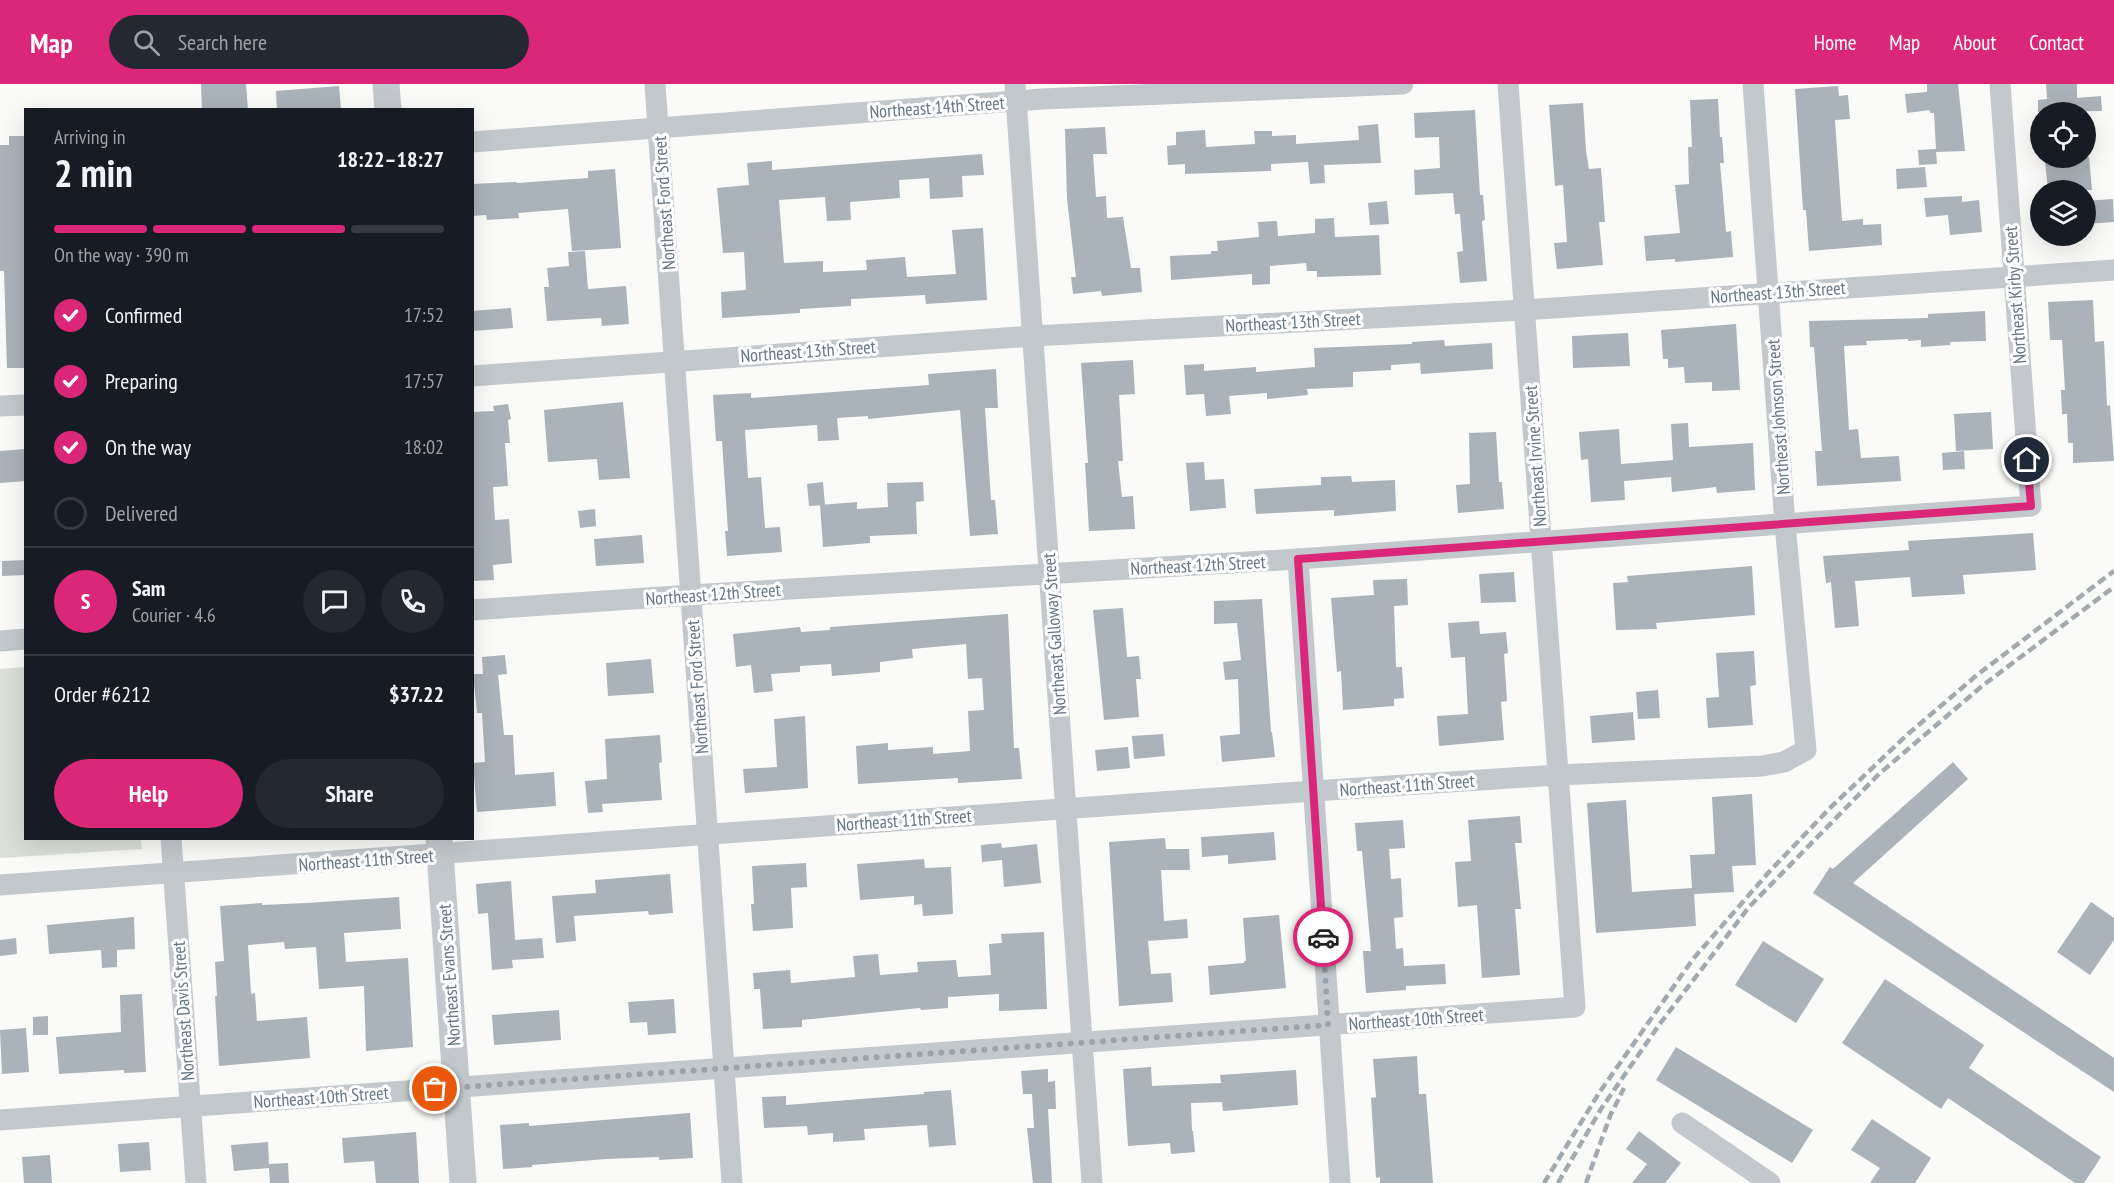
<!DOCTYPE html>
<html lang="en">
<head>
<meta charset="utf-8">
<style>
  :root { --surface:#171b24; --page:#242831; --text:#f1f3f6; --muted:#9ea1a6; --line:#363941; --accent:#db2777 }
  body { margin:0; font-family:"PT Sans Narrow",sans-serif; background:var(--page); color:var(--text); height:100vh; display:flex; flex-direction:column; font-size:22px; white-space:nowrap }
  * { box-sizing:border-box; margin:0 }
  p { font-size:20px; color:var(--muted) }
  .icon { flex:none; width:33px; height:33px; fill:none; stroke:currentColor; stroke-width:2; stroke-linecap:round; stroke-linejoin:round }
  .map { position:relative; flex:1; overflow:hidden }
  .side { position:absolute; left:24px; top:24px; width:450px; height:732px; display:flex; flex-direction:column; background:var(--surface); border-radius:0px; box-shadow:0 6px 24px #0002 }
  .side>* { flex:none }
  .buttons { position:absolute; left:2030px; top:18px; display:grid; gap:12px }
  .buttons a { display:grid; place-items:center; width:66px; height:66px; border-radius:50%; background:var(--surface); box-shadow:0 6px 24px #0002; font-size:30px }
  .pin { position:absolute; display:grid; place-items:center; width:51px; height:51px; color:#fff; margin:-26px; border:3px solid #fff; border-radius:50%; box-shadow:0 2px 6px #0007 }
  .courier { position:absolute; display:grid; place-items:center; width:60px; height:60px; margin:-30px; border:4px solid #db2777; border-radius:50%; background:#fff; color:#222; box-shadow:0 2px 8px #0007 }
  .headline em { font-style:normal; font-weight:700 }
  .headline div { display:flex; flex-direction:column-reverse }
  .headline { display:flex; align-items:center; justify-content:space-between; height:102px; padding:0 30px }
  h1 { font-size:39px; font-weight:700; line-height:45px }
  .bar { display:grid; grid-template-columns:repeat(4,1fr); gap:9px 6px; align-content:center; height:72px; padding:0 30px }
  .bar i { height:8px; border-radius:4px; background:var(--line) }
  .bar .on { background:var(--accent) }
  .bar p { grid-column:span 4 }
  .line { display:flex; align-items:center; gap:15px; padding:0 30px; border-top:2px solid var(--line) }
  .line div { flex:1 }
  .round { display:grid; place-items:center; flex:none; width:63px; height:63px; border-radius:32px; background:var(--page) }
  ol { padding:0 30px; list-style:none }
  li { display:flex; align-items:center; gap:18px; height:66px }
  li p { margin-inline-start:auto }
  li .icon { padding:6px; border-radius:50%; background:var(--accent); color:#fff; stroke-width:4 }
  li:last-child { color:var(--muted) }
  li i { width:33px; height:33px; border:3px solid var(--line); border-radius:50% }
  .cta { display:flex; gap:12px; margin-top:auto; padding:12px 30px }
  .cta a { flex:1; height:69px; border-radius:36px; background:var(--accent); color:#fff; font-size:24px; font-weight:700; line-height:69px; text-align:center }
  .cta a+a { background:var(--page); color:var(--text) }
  header { display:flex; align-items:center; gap:36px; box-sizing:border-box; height:84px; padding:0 30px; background:var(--accent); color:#fff }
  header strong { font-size:28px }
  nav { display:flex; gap:33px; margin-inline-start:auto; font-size:21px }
  .search { width:420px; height:54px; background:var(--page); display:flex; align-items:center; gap:15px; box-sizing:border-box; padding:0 21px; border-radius:33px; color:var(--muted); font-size:22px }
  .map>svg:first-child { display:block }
  .green { fill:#dadfd7 }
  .building { fill:#aab3b9 }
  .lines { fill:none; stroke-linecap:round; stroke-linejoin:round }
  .minor { stroke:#c3c8cc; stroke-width:21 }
  .tertiary { stroke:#c3c8cc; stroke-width:27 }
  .rail { stroke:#a2aab0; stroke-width:4.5; stroke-dasharray:9 4.5; stroke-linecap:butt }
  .done { stroke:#99a4ac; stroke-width:6; stroke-dasharray:0 10.8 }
  .route { stroke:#db2777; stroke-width:8 }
  .labels { text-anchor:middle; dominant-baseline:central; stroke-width:6; stroke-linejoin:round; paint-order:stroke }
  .street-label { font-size:18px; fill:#657683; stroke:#fff }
</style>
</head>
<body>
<header>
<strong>Map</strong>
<div class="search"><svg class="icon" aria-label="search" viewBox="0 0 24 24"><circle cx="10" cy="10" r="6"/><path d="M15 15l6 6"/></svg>Search here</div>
<nav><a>Home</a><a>Map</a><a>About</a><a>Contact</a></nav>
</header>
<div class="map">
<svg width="2114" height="1099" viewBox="0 0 2114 1099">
  <rect width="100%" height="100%" fill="#fafaf8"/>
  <polygon class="green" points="25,583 26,754 141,755 142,765 0,774 0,585"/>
  <g class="building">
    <polygon points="201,0 246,0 248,26 202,26"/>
    <polygon points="1927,0 1958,0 1965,67 1936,68 1937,80 1919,81 1918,66 1936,65 1934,29 1930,29 1930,26 1907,29 1905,10 1927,8"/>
    <polygon points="2046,0 2077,0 2077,14 2101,12 2102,27 2038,28 2038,16 2047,15"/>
    <polygon points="339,2 341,26 277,26 276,7"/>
    <polygon points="1838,2 1839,12 1848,11 1850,35 1835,36 1842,137 1863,135 1863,141 1881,140 1882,161 1809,167 1806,126 1803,126 1795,5"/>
    <polygon points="1718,15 1720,53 1722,53 1724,79 1720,79 1726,148 1731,147 1733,173 1675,178 1675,175 1646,177 1644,152 1680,149 1675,101 1689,100 1688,63 1692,63 1690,16"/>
    <polygon points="1583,19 1586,67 1589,85 1601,84 1605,138 1599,138 1603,181 1557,185 1554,159 1567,158 1563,101 1555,102 1549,21"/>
    <polygon points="1475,26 1480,111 1483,111 1485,136 1482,137 1487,197 1460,199 1457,168 1463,167 1460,130 1455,130 1453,109 1415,111 1414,86 1440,84 1439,53 1415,54 1414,29"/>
    <polygon points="1378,40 1381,79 1324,81 1325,99 1310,100 1308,78 1271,80 1271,87 1185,90 1185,80 1168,81 1167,62 1176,61 1176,48 1205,46 1206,63 1255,60 1254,47 1272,47 1272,52 1296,51 1296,60 1359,56 1358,42"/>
    <polygon points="1105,43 1107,70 1093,70 1096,113 1106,112 1107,134 1123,133 1131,184 1140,184 1142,208 1102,212 1101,207 1073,210 1071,193 1076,193 1067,115 1065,45"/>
    <polygon points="9,52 26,52 26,284 7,284 4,187 0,187 0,61 9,61"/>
    <polygon points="982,70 984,91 962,92 963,113 930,115 929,94 899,96 900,114 850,118 851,136 827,137 825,113 779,116 784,179 823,177 823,188 867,186 866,176 905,173 907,193 956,190 952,146 983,144 987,216 926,220 925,211 851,215 851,222 800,225 800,229 722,234 721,208 746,206 744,168 723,169 717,104 749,101 747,79 772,77 772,86"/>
    <polygon points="2089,73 2092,106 2048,106 2045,77"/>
    <polygon points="1925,83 1927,103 1897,105 1896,85"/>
    <polygon points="615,85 621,164 572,167 568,125 518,129 519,134 487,136 486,131 472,132 472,100 516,98 517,99 588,94 588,87"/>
    <polygon points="1962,112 1962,118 1979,116 1982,148 1950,151 1948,131 1926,133 1924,114"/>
    <polygon points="2113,115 2114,138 2085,140 2085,117"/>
    <polygon points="1387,117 1389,140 1370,141 1368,119"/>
    <polygon points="1334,134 1335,153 1379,151 1381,191 1317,193 1317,187 1307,187 1306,179 1270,182 1270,200 1252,201 1252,190 1171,196 1170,172 1211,170 1211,167 1218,167 1217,157 1259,153 1258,138 1277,137 1278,152 1315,149 1315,135"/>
    <polygon points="585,167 588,205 626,202 629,240 602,242 601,234 547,237 544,203 549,203 547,184 569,182 568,168"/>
    <polygon points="2093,216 2095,258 2104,257 2107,322 2110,321 2114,377 2073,379 2073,359 2068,359 2067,330 2062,330 2061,306 2065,306 2062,256 2050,256 2048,218"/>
    <polygon points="511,224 513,244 472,247 472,227"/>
    <polygon points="1985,227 1986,257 1950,258 1950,261 1921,263 1921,256 1908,257 1908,255 1866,257 1867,261 1844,262 1849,346 1858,345 1861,374 1899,372 1901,397 1817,402 1815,367 1822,367 1814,263 1810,263 1809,237 1928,234 1928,230"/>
    <polygon points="1736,240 1740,306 1712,307 1712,298 1685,299 1684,283 1668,284 1668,275 1663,275 1661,246"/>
    <polygon points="1628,249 1630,282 1573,284 1572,252"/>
    <polygon points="1444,256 1445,262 1492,259 1493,285 1421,290 1420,279 1391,281 1391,286 1353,288 1353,303 1307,305 1308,311 1267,315 1267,309 1229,312 1231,330 1206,332 1204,310 1186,311 1184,281 1204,280 1204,287 1256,283 1256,288 1315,283 1314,264 1412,260 1412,258"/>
    <polygon points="1133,276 1135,310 1119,311 1123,377 1118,377 1122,413 1133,412 1135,445 1089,447 1085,379 1088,379 1081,279"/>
    <polygon points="996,285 998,324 985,324 991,416 995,416 998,450 970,452 960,326 868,335 868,332 837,334 839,356 818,357 817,341 745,346 748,394 761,393 765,444 780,443 782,468 727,472 725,447 728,447 722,357 716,357 713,311 751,309 751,314 929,301 928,290"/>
    <polygon points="623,318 630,394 599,396 597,375 548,378 544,326"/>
    <polygon points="508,320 511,335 508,336 510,359 505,359 508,402 493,403 495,436 509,435 512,479 493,481 494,496 472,497 472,328 494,327 493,322"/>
    <polygon points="1991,328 1993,365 1956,367 1954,330"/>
    <polygon points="1688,339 1689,363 1753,359 1755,406 1717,409 1716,403 1672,408 1671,393 1624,397 1625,416 1591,418 1588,375 1581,376 1579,348 1619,345 1621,380 1673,376 1671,340"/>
    <polygon points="1496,348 1499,398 1502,398 1504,425 1458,429 1456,401 1470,400 1469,349"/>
    <polygon points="26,365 26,397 0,399 0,367"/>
    <polygon points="1964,367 1965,385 1943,386 1942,369"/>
    <polygon points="1204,378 1205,396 1224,395 1226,424 1190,427 1186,379"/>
    <polygon points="1351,392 1352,398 1395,396 1396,427 1334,432 1334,426 1256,430 1254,405 1321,401 1321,393"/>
    <polygon points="823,398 825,421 809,422 807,400"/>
    <polygon points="923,398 924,417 916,418 917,450 870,452 870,459 823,463 820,421 857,418 857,425 888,423 887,399"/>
    <polygon points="595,425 596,442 580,444 578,427"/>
    <polygon points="2033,449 2036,486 1963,491 1965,510 1912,513 1910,493 1855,497 1859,542 1835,544 1831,498 1826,499 1823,472 1909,466 1908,457"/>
    <polygon points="642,451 644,479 596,482 594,455"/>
    <polygon points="26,476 26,491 2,492 2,477"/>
    <polygon points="1752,482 1755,531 1656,539 1657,545 1616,546 1613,499 1628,498 1627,492"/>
    <polygon points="1514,488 1516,518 1481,519 1479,490"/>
    <polygon points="1407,495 1408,521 1394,522 1396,583 1402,583 1404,614 1394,615 1394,622 1343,626 1341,587 1337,588 1331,514 1374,511 1373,496"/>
    <polygon points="1262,515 1271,648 1272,648 1275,673 1222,678 1220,652 1240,650 1238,595 1225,596 1223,578 1241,576 1237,539 1214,540 1214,517"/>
    <polygon points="1123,524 1127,573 1139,572 1141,595 1136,595 1139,633 1104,636 1093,526"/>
    <polygon points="1008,530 1014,664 1019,664 1022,695 958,699 958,694 858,700 856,662 888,659 888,666 933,663 933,670 970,667 968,627 984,626 982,594 968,595 966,560 912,565 913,574 880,578 880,588 832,592 831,580 800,582 800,588 771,590 773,607 754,609 751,581 736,583 733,550 800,543 801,548 830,546 830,543"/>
    <polygon points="1479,537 1480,550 1506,548 1508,569 1504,570 1507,617 1501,618 1504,656 1439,662 1437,632 1468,630 1465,573 1451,574 1448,539"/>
    <polygon points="1754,567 1756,601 1750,602 1753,641 1708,644 1706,614 1719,613 1716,569"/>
    <polygon points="505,571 507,590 498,591 504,651 513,651 515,691 554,688 556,722 477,728 473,679 485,678 482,629 477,629 473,590 483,590 482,573"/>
    <polygon points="651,575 654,609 608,612 606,579"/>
    <polygon points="1658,606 1660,634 1638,635 1636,608"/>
    <polygon points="1633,628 1635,656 1592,659 1590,632"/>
    <polygon points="805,632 808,704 745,709 743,685 777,683 774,635"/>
    <polygon points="1163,650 1165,672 1134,675 1132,652"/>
    <polygon points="660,651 662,678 659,679 662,716 602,720 603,728 588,729 585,697 607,695 605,655"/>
    <polygon points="1128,663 1130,684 1097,687 1095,666"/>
    <polygon points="1953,678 1968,695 1853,799 2114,974 2114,1008 1813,809 1830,783 1833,785"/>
    <polygon points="1752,710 1756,781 1732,782 1734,808 1694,810 1696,842 1596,849 1587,719 1626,716 1632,808 1692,804 1690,771 1715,770 1712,713"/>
    <polygon points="1520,732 1522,759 1515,759 1521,825 1515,825 1520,891 1482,894 1477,821 1458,823 1455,778 1471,777 1468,736"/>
    <polygon points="1403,736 1405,764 1389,765 1391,795 1401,794 1403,833 1394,834 1396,865 1403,864 1404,882 1445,880 1446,900 1406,902 1406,906 1366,909 1363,867 1371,867 1362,767 1357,767 1355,739"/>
    <polygon points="1274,748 1276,776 1228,780 1228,771 1202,773 1201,753"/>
    <polygon points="1165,754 1166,765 1189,765 1190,786 1161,786 1164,837 1187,835 1188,854 1148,857 1151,890 1171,889 1173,918 1119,922 1109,758"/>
    <polygon points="1001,759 1002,764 1037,760 1041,799 1004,803 1002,776 982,778 981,761"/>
    <polygon points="924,775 925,784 951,783 953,830 923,832 922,820 914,821 914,812 860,816 857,780"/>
    <polygon points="806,779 807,803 791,804 793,844 753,847 751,820 754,820 752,782"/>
    <polygon points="670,790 673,829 649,831 648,827 574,832 576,857 556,859 552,812 596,809 595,796"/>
    <polygon points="511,797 515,856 542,854 544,874 512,876 513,884 492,886 488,829 478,830 476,800"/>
    <polygon points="399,813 401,845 344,849 346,878 408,874 413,963 366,967 364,902 319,905 316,863 285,865 284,858 248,861 251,910 255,909 257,937 307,933 310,974 219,982 215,912 217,912 215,878 224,877 220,822 262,819 262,821 306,819"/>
    <polygon points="2091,818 2114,834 2114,856 2090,891 2057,868"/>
    <polygon points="1279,831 1286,904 1210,911 1208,882 1244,879 1244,877 1246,877 1243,834"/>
    <polygon points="134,833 135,865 117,866 117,883 102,884 101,866 49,870 47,841"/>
    <polygon points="1044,848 1047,925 999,927 999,910 948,913 948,924 921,926 920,924 802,936 802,943 763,945 760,905 754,905 753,889 790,886 791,899 855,893 853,872 878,870 880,891 918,888 917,878 956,876 958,893 991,891 989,860 1002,859 1001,850"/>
    <polygon points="16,854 17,870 0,872 0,856"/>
    <polygon points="1763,857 1824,895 1796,939 1735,901"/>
    <polygon points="1885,895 1984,961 1969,984 2101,1073 2084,1099 2075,1099 1948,1014 1941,1025 1842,959"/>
    <polygon points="142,910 146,988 124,989 124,986 59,990 56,953 121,948 120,911"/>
    <polygon points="674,915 676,949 648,951 647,938 630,939 628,918"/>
    <polygon points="559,926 561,956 494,961 492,931"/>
    <polygon points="48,932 48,951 33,951 33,933"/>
    <polygon points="26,944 29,988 2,990 0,946"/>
    <polygon points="1676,963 1813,1046 1792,1079 1656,996"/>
    <polygon points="1417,972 1419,1010 1426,1010 1433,1099 1380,1099 1380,1093 1376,1094 1371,1014 1376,1013 1373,975"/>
    <polygon points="1151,983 1152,1002 1221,999 1220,991 1296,986 1298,1021 1223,1027 1222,1018 1191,1019 1192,1047 1193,1047 1195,1068 1171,1070 1170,1059 1128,1062 1123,985"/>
    <polygon points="1048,985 1048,998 1055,997 1056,1025 1048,1025 1052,1099 1033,1099 1027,1044 1034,1044 1032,1010 1023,1010 1021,987"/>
    <polygon points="951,1006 956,1061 929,1063 927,1041 864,1045 865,1056 833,1058 833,1049 808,1051 807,1042 764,1044 762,1013 786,1012 786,1021 924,1010 924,1008"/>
    <polygon points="690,1029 693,1074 659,1076 659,1073 606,1075 532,1081 532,1083 503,1085 500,1041 529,1039 529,1042"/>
    <polygon points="1872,1035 1931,1074 1915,1099 1870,1099 1880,1084 1851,1066"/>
    <polygon points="1639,1047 1681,1079 1665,1099 1632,1099 1647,1080 1626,1065"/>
    <polygon points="416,1048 419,1099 376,1099 374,1077 344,1079 342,1054"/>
    <polygon points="149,1058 151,1086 120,1088 118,1060"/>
    <polygon points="268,1058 269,1080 288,1079 289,1099 270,1099 269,1084 234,1087 231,1061"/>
    <polygon points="50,1071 52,1099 24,1099 22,1073"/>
  </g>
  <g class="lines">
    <g class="minor">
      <polyline points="655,0 732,1099"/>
      <polyline points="1015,0 1092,1099"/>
      <polyline points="472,58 1042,15 1403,0"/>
      <polyline points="472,292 1033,252 1524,226 2114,186"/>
      <polyline points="0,322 26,321"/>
      <polyline points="1298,475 1340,1099"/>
      <polyline points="472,526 691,511 1298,475 2031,422 2000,0"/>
      <polyline points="0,557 26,555"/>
      <polyline points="171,754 196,1099"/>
      <polyline points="0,801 1314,707 1557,691 1762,682 1784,678 1806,666 1785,440 1753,0"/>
      <polyline points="0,1036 1575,923 1508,0"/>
      <polyline points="1682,1039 1770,1099"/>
    </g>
    <g class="tertiary">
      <polyline points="386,0 388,26"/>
      <polyline points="439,754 463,1099"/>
    </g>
    <g class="rail">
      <polyline points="1544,1099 1599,1009 1693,875 1769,788 1829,725 1908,650 1977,591 2114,487"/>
      <polyline points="1558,1099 1601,1025 1659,941 1749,823 1879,690 1982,602 2114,503"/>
      <polyline points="1586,1099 1610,1032 1624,1004"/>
    </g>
  </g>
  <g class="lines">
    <polyline class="done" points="435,1005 1328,941 1323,853"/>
    <polyline class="route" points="1323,853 1298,475 2031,422 2027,376"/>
  </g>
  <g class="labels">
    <g class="street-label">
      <text transform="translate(937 23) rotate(-4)">Northeast 14th Street</text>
      <text transform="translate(664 119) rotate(-94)">Northeast Ford Street</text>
      <text transform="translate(1778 208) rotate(-4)">Northeast 13th Street</text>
      <text transform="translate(2015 211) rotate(-94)">Northeast Kirby Street</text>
      <text transform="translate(1293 238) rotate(-3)">Northeast 13th Street</text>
      <text transform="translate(808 267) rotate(-4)">Northeast 13th Street</text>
      <text transform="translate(1778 333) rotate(-94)">Northeast Johnson Street</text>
      <text transform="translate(1535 372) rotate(-94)">Northeast Irvine Street</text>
      <text transform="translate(1198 481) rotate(-3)">Northeast 12th Street</text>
      <text transform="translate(713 510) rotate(-4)">Northeast 12th Street</text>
      <text transform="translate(1054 550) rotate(-94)">Northeast Galloway Street</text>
      <text transform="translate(697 603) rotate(-94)">Northeast Ford Street</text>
      <text transform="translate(1407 701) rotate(-4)">Northeast 11th Street</text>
      <text transform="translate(904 736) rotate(-4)">Northeast 11th Street</text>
      <text transform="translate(366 776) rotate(-4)">Northeast 11th Street</text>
      <text transform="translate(449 891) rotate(-94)">Northeast Evans Street</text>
      <text transform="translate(183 927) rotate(-94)">Northeast Davis Street</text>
      <text transform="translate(1416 935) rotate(-4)">Northeast 10th Street</text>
      <text transform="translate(321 1013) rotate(-4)">Northeast 10th Street</text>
    </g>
  </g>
</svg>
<div class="buttons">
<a><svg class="icon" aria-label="locate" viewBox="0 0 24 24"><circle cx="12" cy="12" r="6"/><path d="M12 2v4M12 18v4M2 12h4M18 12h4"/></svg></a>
<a><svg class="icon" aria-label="layers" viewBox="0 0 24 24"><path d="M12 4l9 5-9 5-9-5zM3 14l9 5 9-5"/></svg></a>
</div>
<div class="pin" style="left:435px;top:1005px;background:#ea580c"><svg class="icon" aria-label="bag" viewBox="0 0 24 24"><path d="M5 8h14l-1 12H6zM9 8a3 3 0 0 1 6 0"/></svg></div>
<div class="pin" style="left:2027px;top:376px;background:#1f2937"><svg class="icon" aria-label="home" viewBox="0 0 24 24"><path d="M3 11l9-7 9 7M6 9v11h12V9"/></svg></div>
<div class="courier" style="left:1323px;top:853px"><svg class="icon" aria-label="car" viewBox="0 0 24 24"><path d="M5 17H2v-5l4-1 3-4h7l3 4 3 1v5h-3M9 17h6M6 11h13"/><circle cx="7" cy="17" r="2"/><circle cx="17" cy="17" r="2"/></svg></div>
<section class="side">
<div class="headline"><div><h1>2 min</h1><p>Arriving in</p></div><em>18:22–18:27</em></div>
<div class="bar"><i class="on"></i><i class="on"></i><i class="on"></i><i></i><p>On the way · 390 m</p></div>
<ol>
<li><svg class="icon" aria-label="check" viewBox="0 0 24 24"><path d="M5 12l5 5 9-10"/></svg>Confirmed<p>17:52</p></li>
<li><svg class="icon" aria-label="check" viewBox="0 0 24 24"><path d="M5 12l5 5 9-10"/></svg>Preparing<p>17:57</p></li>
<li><svg class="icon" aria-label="check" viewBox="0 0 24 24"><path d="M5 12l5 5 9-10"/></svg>On the way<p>18:02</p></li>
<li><i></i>Delivered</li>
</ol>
<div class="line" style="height:108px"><b class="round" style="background:var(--accent);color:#fff">S</b><div><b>Sam</b><p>Courier · 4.6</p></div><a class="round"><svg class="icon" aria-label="chat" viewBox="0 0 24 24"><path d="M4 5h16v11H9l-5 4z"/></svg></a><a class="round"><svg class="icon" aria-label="phone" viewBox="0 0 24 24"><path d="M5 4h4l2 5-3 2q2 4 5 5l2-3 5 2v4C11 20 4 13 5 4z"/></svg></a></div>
<div class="line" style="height:78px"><div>Order #6212</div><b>$37.22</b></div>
<div class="cta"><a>Help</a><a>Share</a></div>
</section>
</div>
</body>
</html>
